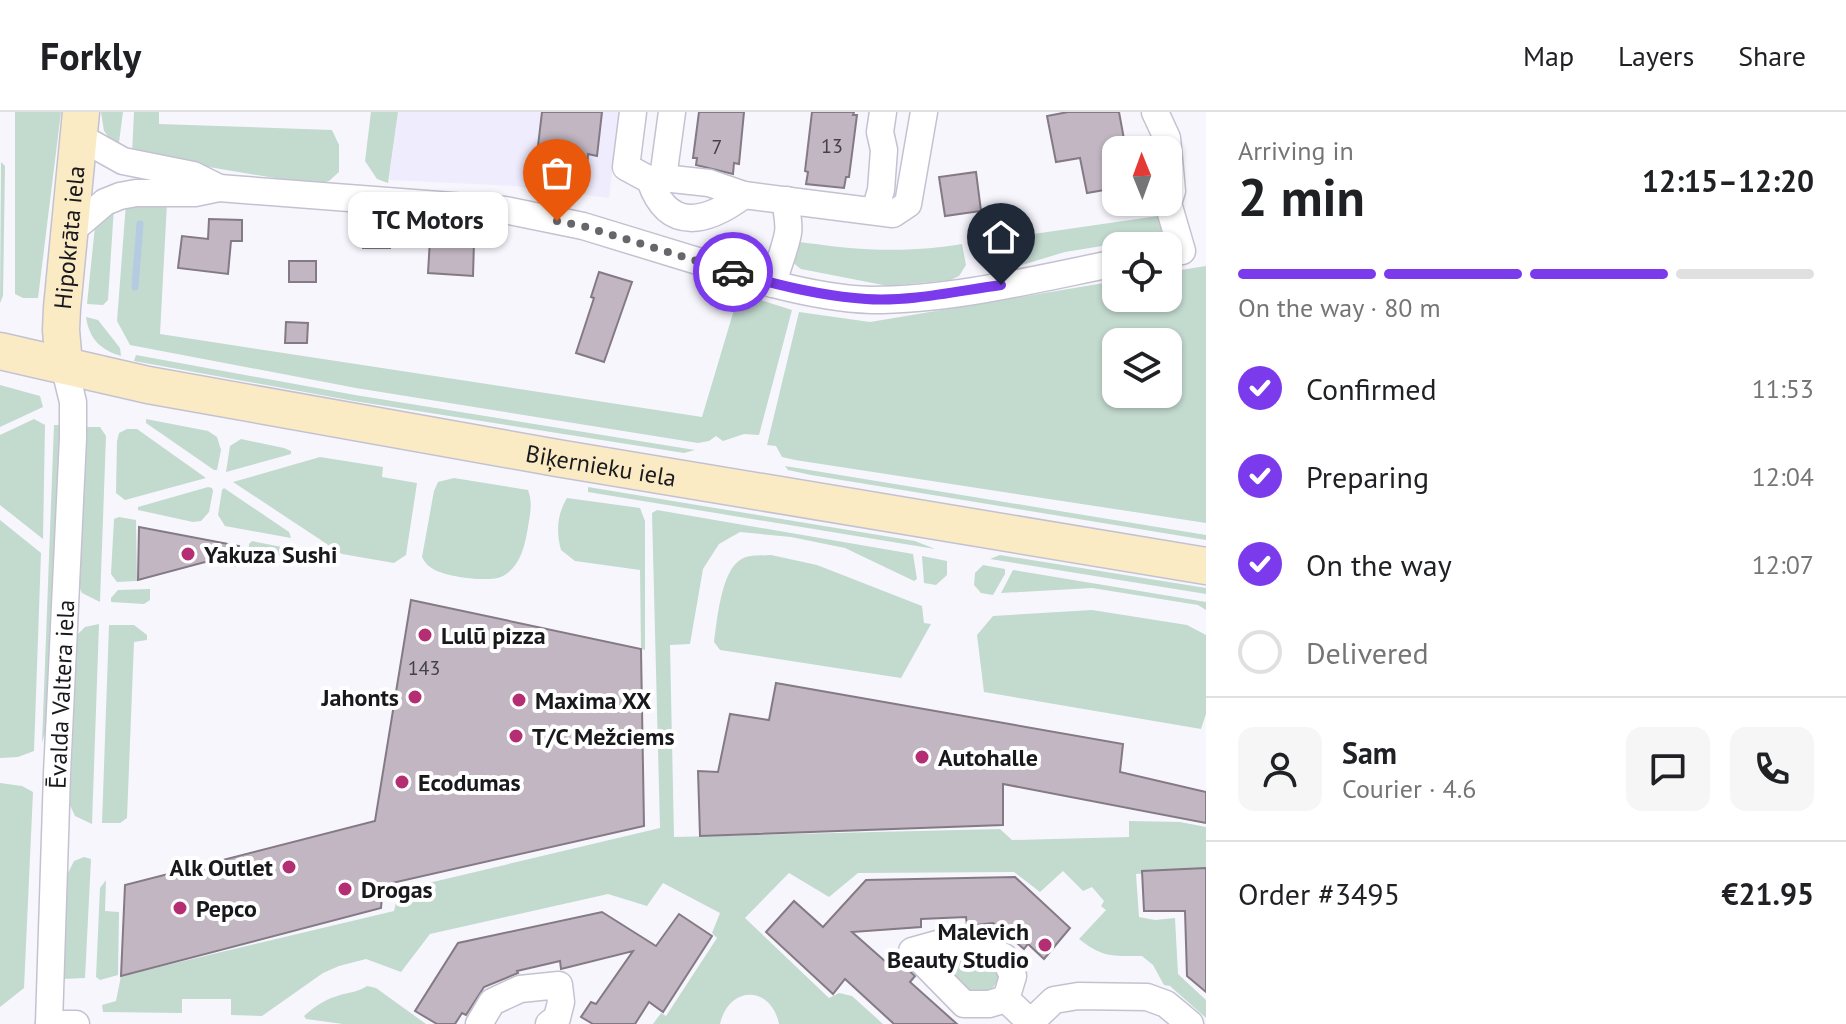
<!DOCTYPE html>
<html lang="en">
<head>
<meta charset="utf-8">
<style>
  :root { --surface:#fff; --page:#f6f6f6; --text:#202124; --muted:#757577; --line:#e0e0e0; --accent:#7c3aed }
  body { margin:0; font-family:"PT Sans",sans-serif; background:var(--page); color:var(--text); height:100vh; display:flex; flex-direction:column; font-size:30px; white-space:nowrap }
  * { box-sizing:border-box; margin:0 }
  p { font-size:26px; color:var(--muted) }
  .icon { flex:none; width:44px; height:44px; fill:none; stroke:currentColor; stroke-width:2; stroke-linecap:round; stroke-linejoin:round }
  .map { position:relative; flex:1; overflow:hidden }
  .side { display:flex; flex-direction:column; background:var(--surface); width:640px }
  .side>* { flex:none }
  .needle { width:52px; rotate:359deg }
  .tools { position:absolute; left:1102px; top:24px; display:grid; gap:16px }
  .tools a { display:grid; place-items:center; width:80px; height:80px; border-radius:16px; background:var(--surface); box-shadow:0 2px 6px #0004; font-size:40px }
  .pin { position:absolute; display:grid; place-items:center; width:68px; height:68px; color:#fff; margin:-82px -34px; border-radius:50% 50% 50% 0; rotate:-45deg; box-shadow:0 0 8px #0007 }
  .pin .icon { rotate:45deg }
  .courier { position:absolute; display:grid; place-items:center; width:80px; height:80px; margin:-40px; border:6px solid #7c3aed; border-radius:50%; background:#fff; color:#222; box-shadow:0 2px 10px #0007 }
  .bubble { position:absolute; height:56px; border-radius:16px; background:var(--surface); box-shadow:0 2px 6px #0004; font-size:26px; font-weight:700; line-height:56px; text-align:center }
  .head em { font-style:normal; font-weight:700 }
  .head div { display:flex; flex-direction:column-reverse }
  .head { display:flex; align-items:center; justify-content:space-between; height:136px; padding:0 32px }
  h1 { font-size:52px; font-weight:700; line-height:60px }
  .bar { display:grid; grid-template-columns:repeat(4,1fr); gap:12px 8px; align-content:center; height:96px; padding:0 32px }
  .bar i { height:10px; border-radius:6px; background:var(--line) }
  .bar .current { background:var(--accent) }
  .bar p { grid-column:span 4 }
  .line { display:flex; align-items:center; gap:20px; padding:0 32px; border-top:2px solid var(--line) }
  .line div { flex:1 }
  .round { display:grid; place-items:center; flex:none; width:84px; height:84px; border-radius:16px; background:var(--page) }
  ol { padding:0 32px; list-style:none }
  li { display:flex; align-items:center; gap:24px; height:88px }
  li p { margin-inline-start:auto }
  li .icon { padding:8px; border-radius:50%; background:var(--accent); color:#fff; stroke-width:4 }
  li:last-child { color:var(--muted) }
  li i { width:44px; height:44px; border:4px solid var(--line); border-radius:50% }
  header { display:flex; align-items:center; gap:48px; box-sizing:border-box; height:112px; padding:0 40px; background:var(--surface); border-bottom:2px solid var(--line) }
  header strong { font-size:38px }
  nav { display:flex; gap:44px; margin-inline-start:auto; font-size:28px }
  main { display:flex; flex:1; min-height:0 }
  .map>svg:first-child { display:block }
  .built { fill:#efecfe }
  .green { fill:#c3dacf; fill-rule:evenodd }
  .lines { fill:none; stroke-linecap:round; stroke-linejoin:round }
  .stream { stroke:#b4cbe1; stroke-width:7 }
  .building { fill:#c1b6c2; stroke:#847a86; stroke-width:2 }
  .street-casing { stroke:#c4c2d1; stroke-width:29 }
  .secondary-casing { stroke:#c4c2d1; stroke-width:39 }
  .street { stroke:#fff; stroke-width:26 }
  .secondary { stroke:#faebc5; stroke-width:36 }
  .done { stroke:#67666b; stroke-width:8; stroke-dasharray:0 14.4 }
  .route { stroke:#7c3aed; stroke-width:10 }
  .poi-dot { fill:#b42e73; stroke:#fff; stroke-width:3 }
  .labels { text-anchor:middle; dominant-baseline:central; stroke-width:8; stroke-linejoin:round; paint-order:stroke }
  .number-label { font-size:20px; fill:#434046 }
  .street-label { font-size:24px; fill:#19181d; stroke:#fff }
  .poi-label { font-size:24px; font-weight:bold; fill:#19181d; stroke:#fff; text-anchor:start }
</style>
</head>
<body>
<header>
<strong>Forkly</strong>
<nav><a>Map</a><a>Layers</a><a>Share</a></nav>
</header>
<main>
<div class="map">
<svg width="1206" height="912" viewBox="0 0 1206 912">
  <rect width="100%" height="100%" fill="#f7f6fd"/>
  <polygon class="built" points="398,0 620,0 609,86 514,74 389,68"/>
  <g class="green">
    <polygon points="15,0 61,0 38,186 23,186 15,182"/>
    <polygon points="101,0 123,0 118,38 104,19"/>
    <polygon points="134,0 159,0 159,12 332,18 339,33 339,60 329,69 316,73 132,42"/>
    <polygon points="371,0 398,0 388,71 377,67 365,49"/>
    <polygon points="1,50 5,54 3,184 0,191"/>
    <polygon points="126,91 167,91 160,222 702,305 739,181 792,198 759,323 744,322 723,329 716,324 709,329 698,331 356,276 130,233 117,209"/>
    <polygon points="114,95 108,188 103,193 87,192 95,114"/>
    <path d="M1165,103C1165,116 1164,121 1151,126L1065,140L998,160L985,156L980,149L977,130Z"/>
    <path d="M793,129C856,138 899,142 962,132L966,153L959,164L951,168L888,174L801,157C789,150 792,142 793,129Z"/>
    <path d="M1206,154V411L795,348L782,345L776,334L767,333L799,200L870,210L1116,169V186H1168V160ZM1116,230H1168V282H1116Z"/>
    <path d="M86,205L98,208L120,236L121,244C100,238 89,226 86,205Z"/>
    <polygon points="136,243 355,283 695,338 684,341 354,289 134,249"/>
    <polygon points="0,273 40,284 43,295 0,315"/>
    <polygon points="34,307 45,313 43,427 0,393 0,323"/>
    <polygon points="146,307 208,319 217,325 221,338 217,358 214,358 146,311"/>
    <polygon points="54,313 60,313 49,606 42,631"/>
    <polygon points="85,315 100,315 106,324 100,490 82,481 79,474"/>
    <polygon points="127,317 137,317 206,366 125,388 116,381 117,329 119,321"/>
    <polygon points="241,327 284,336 291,339 291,342 226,360 230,334"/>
    <polygon points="320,345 383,355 382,365 417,371 406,443 394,451 342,442 233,370"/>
    <polygon points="785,354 1206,423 1206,428 811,363 788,358"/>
    <path d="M454,366L528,378C533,391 530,402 528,415C525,433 521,454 503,464C490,471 448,465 435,458C429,455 425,451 422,445L434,379L438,370Z"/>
    <polygon points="208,375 212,376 213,379 209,400 201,409 193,410 138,398 138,395"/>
    <polygon points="588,375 915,429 935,437 588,380"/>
    <polygon points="224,376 289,420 291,426 225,414 218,403 222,378"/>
    <path d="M567,386L640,396L645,409V538L641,537L640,458L575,449L561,438C556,420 557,402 567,386Z"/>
    <path d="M657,398L913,442L917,467L914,469L845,436L791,425L740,420L719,432L703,457L690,532L670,533L674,725L1000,717L1012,728L1129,725V709L1180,710L1206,715V756L1136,762L1139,805L1155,808L1175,806L1178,862L1206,888V906L1170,874L1164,873L1153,853L1142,844C1113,844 1103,846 1079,827L1106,798L1101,794L1104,789L1092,775L1083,779L1063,759L1040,780L1014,760L858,761L829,785L789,761L745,806L829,886L839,881L852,884L883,912H779C771,873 729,873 720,912H653L661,901L666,904L717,826L712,821L720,801L663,771L647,794L608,782L430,822L401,860L366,847L339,854L323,861L262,904L231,903V887H182V901L103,900L102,893L116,889L121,864L394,799L399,778L660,716L652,401Z"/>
    <polygon points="119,405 136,408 137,469 117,470 111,462 114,407"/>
    <polygon points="0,408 41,441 34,639 18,645 0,646"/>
    <polygon points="252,429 287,436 286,442 248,449 249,432"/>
    <path d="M771,443L817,453L922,494L924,511L931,512L901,566L720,538L714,530C717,509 721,460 740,448C748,442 761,444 771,443Z"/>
    <polygon points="1000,443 1206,476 1206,482 990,447"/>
    <polygon points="922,444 947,449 947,463 936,473 924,471"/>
    <polygon points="983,453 1005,457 1005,462 993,483 981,481 974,473 975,461"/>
    <polygon points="1013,458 1206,490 1206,498 1198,493 1092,476 1001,481"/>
    <polygon points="150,477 150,488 144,492 111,490 111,486 118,478"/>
    <polygon points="1092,498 1187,513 1206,523 1206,602 1201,617 984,580 977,523 993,504"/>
    <polygon points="99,512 92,712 75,704 70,693 77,523 85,515"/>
    <polygon points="109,513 134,513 147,523 147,528 134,530 127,706 120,711 102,711"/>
    <polygon points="0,671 22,674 33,680 24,876 0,895"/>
    <polygon points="84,745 91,747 85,866 63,867 68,761 74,749"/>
    <polygon points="106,768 105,799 119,800 118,863 100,868 96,865 100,776"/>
    <polygon points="979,840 1002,865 988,881 971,882 932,850 939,841"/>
    <path d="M367,874L376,876L426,912H343L306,907L304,904C315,894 326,887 340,883C350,880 358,880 367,874Z"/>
  </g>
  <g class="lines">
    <polyline class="stream" points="135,175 140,112"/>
  </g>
  <g class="building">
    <polygon points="542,0 602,0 597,44 588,42 587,57 555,52 557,36 538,34"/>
    <polygon points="699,0 744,0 739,52 734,51 733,62 696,53 697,46 693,46"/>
    <polygon points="812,0 854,0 853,3 857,3 849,65 846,65 844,76 806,72 808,60 805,59"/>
    <polygon points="1068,0 1119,0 1126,38 1116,38 1116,76 1087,81 1080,46 1056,50 1047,4"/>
    <polygon points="976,60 981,99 945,104 939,65"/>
    <polygon points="209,107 242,108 242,129 231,129 228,162 178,156 182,124 208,127"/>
    <rect x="363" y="112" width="27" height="24"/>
    <polygon points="430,127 474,130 473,164 428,161"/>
    <rect x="289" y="149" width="27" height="21"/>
    <polygon points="599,160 632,170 604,250 576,241 594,186 591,185"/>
    <polygon points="286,210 308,211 307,231 285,231"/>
    <polygon points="139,415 239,434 235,454 205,450 138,468"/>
    <polygon points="411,488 641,537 644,714 383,773 381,796 121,864 125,773 375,709"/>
    <polygon points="776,571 1123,632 1120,660 1206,680 1206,711 1003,672 1003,713 700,724 698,659 718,660 730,602 769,608"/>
    <polygon points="1206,756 1206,880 1187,864 1185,799 1144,799 1142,759"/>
    <polygon points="1015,765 1070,816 1044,847 1028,832 1024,837 993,811 967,814 966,805 921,807 921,815 852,820 895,858 902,852 915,864 910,870 957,912 894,912 845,867 833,882 766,820 794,789 823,815 866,768"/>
    <polygon points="602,800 656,834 679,802 712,824 663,900 649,890 635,912 593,912 581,905 591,890 596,892 633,839 561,857 560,849 517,859 518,861 484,875 466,903 462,901 455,912 437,912 415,899 458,831"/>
  </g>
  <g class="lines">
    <defs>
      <g id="street">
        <polyline points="633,0 626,55 650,68 663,66 709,71 744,83 893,102 908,92 924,0"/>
        <polyline points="1155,0 1167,26 1172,79 1168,91 1182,139"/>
        <polyline points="80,25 123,49 193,63 219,76"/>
        <polyline points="663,66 672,0"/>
        <path d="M650,68C668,122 708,110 744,83"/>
        <polyline points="875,99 881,78 884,38 880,20 883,0"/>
        <path d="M71,119L105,90L120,84L136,81H195L219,76L505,98L583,114L773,172C804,180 838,187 871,188C953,188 1036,167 1116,151"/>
        <path d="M773,172C777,155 785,138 788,121C790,109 785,100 787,88"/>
        <polyline points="1006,887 989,892 964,892 912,839 948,829 977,833 1004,845 1013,864 1006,887 1030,910"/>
        <path id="s1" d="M49,912L57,662L73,326V290L64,253"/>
        <polyline points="49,912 76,912"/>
        <polyline points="479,912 492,890 520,877 559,873 561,890 557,906 549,912"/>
        <polyline points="1029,912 1054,888 1078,884 1147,885 1166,892 1190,912"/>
      </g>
      <g id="secondary">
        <path id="s2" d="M0,239L148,273L557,346L1206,454"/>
        <path id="s3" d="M64,253L61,218L62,196L81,0"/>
      </g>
    </defs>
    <use href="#street" class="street-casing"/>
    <use href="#secondary" class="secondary-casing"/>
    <use href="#street" class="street"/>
    <use href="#secondary" class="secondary"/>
  </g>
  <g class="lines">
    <polyline class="done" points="557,109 583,114 733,160"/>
    <path class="route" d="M733,160C776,173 820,184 866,187C910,190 957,179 1001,173"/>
  </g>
  <g class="poi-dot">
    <circle cx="188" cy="442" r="8"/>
    <circle cx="425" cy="523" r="8"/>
    <circle cx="415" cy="585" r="8"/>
    <circle cx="519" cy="588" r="8"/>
    <circle cx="516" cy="624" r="8"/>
    <circle cx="922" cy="645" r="8"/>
    <circle cx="402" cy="670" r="8"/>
    <circle cx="289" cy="755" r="8"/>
    <circle cx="345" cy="777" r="8"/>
    <circle cx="180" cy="796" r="8"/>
    <circle cx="1045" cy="833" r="8"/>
  </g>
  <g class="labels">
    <g class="number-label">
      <text x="832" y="34">13</text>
      <text x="717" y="35">7</text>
      <text x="424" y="556">143</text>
    </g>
    <g class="street-label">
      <text stroke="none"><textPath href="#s3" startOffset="128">Hipokrāta iela</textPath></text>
      <text stroke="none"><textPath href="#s2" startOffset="612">Biķernieku iela</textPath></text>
      <text stroke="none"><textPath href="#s1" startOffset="330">Ēvalda Valtera iela</textPath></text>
    </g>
    <g class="poi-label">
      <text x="204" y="442">Yakuza Sushi</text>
      <text x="441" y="523">Lulū pizza</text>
      <text x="399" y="585" text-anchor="end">Jahonts</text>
      <text x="535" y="588">Maxima XX</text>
      <text x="532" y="624">T/C Mežciems</text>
      <text x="938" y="645">Autohalle</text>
      <text x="418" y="670">Ecodumas</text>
      <text x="273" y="755" text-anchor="end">Alk Outlet</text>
      <text x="361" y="777">Drogas</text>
      <text x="196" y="796">Pepco</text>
      <text x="1029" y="819" text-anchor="end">Malevich<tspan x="1029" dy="28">Beauty Studio</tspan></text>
    </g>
  </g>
</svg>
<div class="tools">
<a><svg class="needle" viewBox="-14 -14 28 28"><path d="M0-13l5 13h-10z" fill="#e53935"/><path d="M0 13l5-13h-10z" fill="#757577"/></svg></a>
<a><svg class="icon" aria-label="locate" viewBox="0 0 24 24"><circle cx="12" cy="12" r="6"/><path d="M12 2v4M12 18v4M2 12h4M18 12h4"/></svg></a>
<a><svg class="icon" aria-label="layers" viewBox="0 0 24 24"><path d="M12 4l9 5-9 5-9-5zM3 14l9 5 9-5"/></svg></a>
</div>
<div class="pin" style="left:557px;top:109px;background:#ea580c"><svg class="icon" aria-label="bag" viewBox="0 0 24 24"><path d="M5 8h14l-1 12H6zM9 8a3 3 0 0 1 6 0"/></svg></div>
<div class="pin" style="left:1001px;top:173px;background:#1f2937"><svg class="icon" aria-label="home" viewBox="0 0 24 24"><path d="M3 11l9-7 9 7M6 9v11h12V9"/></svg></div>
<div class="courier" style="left:733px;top:160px"><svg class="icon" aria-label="car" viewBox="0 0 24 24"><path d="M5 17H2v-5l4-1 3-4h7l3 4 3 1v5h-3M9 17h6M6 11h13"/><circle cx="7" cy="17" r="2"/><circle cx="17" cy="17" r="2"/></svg></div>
<div class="bubble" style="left:348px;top:80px;width:160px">TC Motors</div>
</div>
<section class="side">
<div class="head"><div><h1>2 min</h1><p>Arriving in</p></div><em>12:15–12:20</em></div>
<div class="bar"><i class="current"></i><i class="current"></i><i class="current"></i><i></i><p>On the way · 80 m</p></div>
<ol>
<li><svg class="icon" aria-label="check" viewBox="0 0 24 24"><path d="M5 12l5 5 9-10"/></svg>Confirmed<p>11:53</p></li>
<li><svg class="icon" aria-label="check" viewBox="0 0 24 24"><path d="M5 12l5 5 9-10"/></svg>Preparing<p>12:04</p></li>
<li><svg class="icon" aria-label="check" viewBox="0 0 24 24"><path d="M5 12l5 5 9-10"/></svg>On the way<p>12:07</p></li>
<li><i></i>Delivered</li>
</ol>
<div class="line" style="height:144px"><a class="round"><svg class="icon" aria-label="person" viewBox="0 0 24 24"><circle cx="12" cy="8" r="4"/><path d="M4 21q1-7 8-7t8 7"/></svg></a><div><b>Sam</b><p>Courier · 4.6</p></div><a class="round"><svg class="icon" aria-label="chat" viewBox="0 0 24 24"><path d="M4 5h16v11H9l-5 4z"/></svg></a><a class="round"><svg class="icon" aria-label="phone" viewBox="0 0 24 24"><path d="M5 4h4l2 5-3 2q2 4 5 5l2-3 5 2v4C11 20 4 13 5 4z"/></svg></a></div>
<div class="line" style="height:104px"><div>Order #3495</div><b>€21.95</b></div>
</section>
</main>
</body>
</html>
